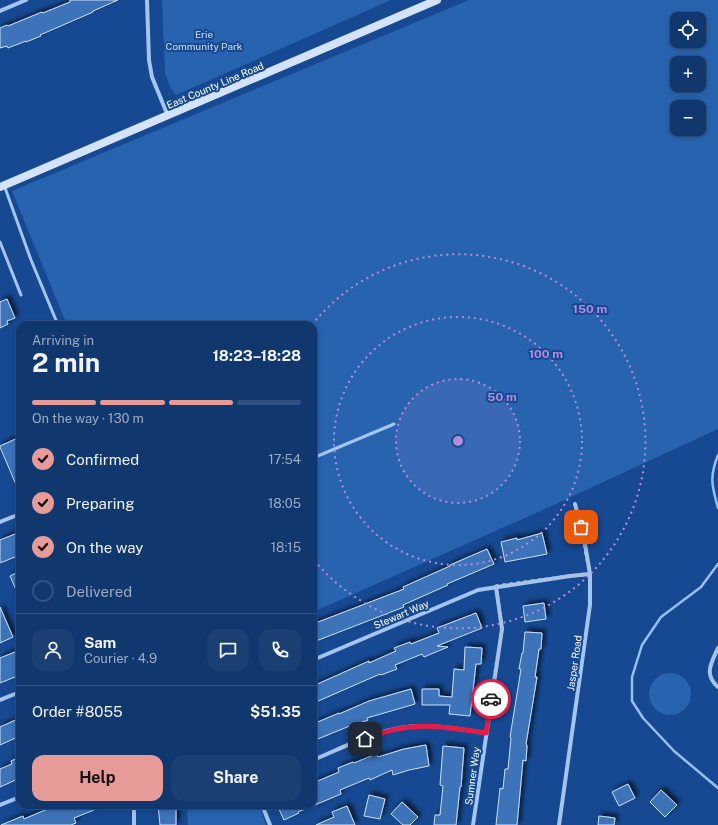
<!DOCTYPE html>
<html lang="en">
<head>
<meta charset="utf-8">
<style>
  :root { --surface:#10376e; --page:#193f73; --text:#f1f3f6; --muted:#9cacc2; --line:#305181; --accent:#e69b98 }
  body { margin:0; font-family:"Public Sans",sans-serif; background:var(--page); color:var(--text); height:100vh; display:flex; flex-direction:column; font-size:15px; white-space:nowrap }
  * { box-sizing:border-box; margin:0 }
  p { font-size:13px; color:var(--muted) }
  .icon { flex:none; width:22px; height:22px; fill:none; stroke:currentColor; stroke-width:2; stroke-linecap:round; stroke-linejoin:round }
  .map { position:relative; flex:1; overflow:hidden }
  .panel { position:absolute; left:16px; top:321px; width:301px; height:488px; display:flex; flex-direction:column; background:var(--surface); border-radius:12px; box-shadow:0 2px 6px #0003,0 0 0 1px var(--line) }
  .panel>* { flex:none }
  .tools { position:absolute; left:670px; top:12px; display:grid; gap:8px }
  .tools a { display:grid; place-items:center; width:36px; height:36px; border-radius:8px; background:var(--surface); box-shadow:0 2px 6px #0003,0 0 0 1px var(--line); font-size:20px }
  .pin { position:absolute; display:grid; place-items:center; width:34px; height:34px; color:#fff; margin:-17px; border-radius:8px; box-shadow:0 2px 6px #0006 }
  .courier { position:absolute; display:grid; place-items:center; width:40px; height:40px; margin:-20px; border:3px solid #e11d48; border-radius:50%; background:#fff; color:#222; box-shadow:0 1px 5px #0007 }
  .summary em { font-style:normal; font-weight:700 }
  .summary div { display:flex; flex-direction:column-reverse }
  .summary { display:flex; align-items:center; justify-content:space-between; height:68px; padding:0 16px }
  h1 { font-size:26px; font-weight:700; line-height:30px }
  .bar { display:grid; grid-template-columns:repeat(4,1fr); gap:6px 4px; align-content:center; height:48px; padding:0 16px }
  .bar i { height:5px; border-radius:3px; background:var(--line) }
  .bar .active { background:var(--accent) }
  .bar p { grid-column:span 4 }
  .line { display:flex; align-items:center; gap:10px; padding:0 16px; border-top:1px solid var(--line) }
  .line div { flex:1 }
  .round { display:grid; place-items:center; flex:none; width:42px; height:42px; border-radius:12px; background:var(--page) }
  ol { padding:0 16px; list-style:none }
  li { display:flex; align-items:center; gap:12px; height:44px }
  li p { margin-inline-start:auto }
  li .icon { padding:4px; border-radius:50%; background:var(--accent); color:#111; stroke-width:4 }
  li:last-child { color:var(--muted) }
  li i { width:22px; height:22px; border:2px solid var(--line); border-radius:50% }
  .cta { display:flex; gap:8px; margin-top:auto; padding:8px 16px }
  .cta a { flex:1; height:46px; border-radius:12px; background:var(--accent); color:#111; font-size:16px; font-weight:700; line-height:46px; text-align:center }
  .cta a+a { background:var(--page); color:var(--text) }
  .map>svg:first-child { display:block }
  .green { fill:#2863b0; fill-rule:evenodd }
  .lines { fill:none; stroke-linecap:round; stroke-linejoin:round }
  .stream { stroke:#97bff3; stroke-width:2.5 }
  .building { fill:#3e73b9; stroke:#cbe0fc; filter:url(#shadow) }
  .lane { stroke:#a4c5f0; stroke-width:3 }
  .street { stroke:#a4c5f0; stroke-width:4 }
  .secondary { stroke:#d2e3fb; stroke-width:8 }
  .done { stroke:#adbfd9; stroke-width:4; stroke-dasharray:0 7.2 }
  .route { stroke:#e11d48; stroke-width:5 }
  .ring { fill:none; stroke:#b68bdc; stroke-width:2; stroke-dasharray:2 4 }
  .labels { text-anchor:middle; dominant-baseline:central; stroke-width:4; stroke-linejoin:round; paint-order:stroke }
  .park-label { font-size:10px; fill:#cbe0fc; stroke:#164992 }
  .street-label { font-size:10px; fill:#fff; stroke:#164992 }
  .centre { fill:#b68bdc; stroke:#164992; stroke-width:2 }
  .ring-label { font-size:12px; text-anchor:middle; font-weight:bold; fill:#b68bdc; stroke:#164992; stroke-width:4; stroke-linejoin:round; paint-order:stroke }
</style>
</head>
<body>
<div class="map">
<svg width="718" height="825" viewBox="0 0 718 825">
  <defs>
    <filter id="shadow"><feDropShadow dx="3.5" dy="-3.5" stdDeviation="2" flood-color="#0009"/></filter>
  </defs>
  <rect width="100%" height="100%" fill="#164992"/>
  <g class="green">
    <polygon points="162,0 391,0 176,95 170,87 165,73"/>
    <path d="M469,0H718V429L545,509L313,612V325H67L12,191ZM677,19H699V41H677ZM677,63H699V85H677ZM677,107H699V129H677Z"/>
    <circle cx="670" cy="694" r="21"/>
    <polygon points="187,805 259,805 266,825 188,825"/>
  </g>
  <g class="lines">
    <g class="stream">
      <path d="M718,455C709,478 712,486 718,508"/>
      <polyline points="718,564 701,587 661,617 642,645 632,677 632,701 643,718 674,751 718,788"/>
    </g>
  </g>
  <g class="building">
    <polygon points="70,0 118,0 93,11 93,12 40,35 41,36 26,42 26,41 8,48 7,46 0,48 0,28 7,25 8,26 42,12 43,13 70,2"/>
    <polygon points="7,299 15,318 7,321 8,324 0,328 0,302"/>
    <polygon points="20,437 20,494 0,447 0,446"/>
    <polygon points="20,532 20,555 0,563 0,540"/>
    <polygon points="542,533 547,554 505,562 501,542 517,538 517,540"/>
    <polygon points="487,549 494,564 447,584 448,585 403,605 404,607 316,641 313,633 313,624 404,589 403,587 450,566 450,565"/>
    <polygon points="20,571 20,599 10,576"/>
    <polygon points="544,603 546,619 525,622 523,606"/>
    <polygon points="0,607 13,637 0,643"/>
    <polygon points="476,613 482,628 437,646 448,647 424,657 422,654 395,665 397,669 381,675 380,674 316,702 313,695 313,686 369,661 369,663 396,651 394,648 410,642 411,644 439,633 437,628"/>
    <polygon points="525,632 542,633 541,649 539,649 535,677 537,677 526,744 527,745 526,761 523,760 517,825 496,825 500,788 503,789 505,769 508,769 511,738 510,737 521,669 519,669 522,653 523,653"/>
    <polygon points="465,647 482,648 481,664 476,664 470,716 449,714 450,705 422,705 422,689 439,689 439,696 452,697 454,669 464,670"/>
    <polygon points="20,650 20,675 0,683 0,658"/>
    <polygon points="411,689 415,704 367,718 368,720 352,726 352,725 313,741 313,724 339,713 339,714 369,701"/>
    <polygon points="20,718 20,736 0,745 0,727"/>
    <polygon points="426,745 429,766 409,770 393,775 392,770 370,780 369,778 340,790 341,794 298,812 299,813 284,820 277,805 313,805 313,783 339,772 338,768 353,762 354,763 376,754 378,757 404,749"/>
    <polygon points="443,746 464,748 461,787 460,787 456,825 434,825 435,815 440,815 443,786 440,785"/>
    <polygon points="20,757 20,778 0,787 0,769 12,764 11,761"/>
    <polygon points="628,784 635,798 619,806 612,792"/>
    <polygon points="661,790 677,805 665,817 650,802"/>
    <polygon points="369,795 385,799 380,819 364,816"/>
    <polygon points="402,802 418,817 410,825 403,825 391,814"/>
    <polygon points="57,805 92,805 94,810 74,818 76,823 71,825 1,825 23,816 24,819"/>
    <polygon points="158,805 176,805 176,825 160,825"/>
    <polygon points="347,806 355,825 316,825 334,817 332,812"/>
    <polygon points="599,816 615,818 614,825 598,825"/>
  </g>
  <g class="lines">
    <g class="lane">
      <polyline points="4,185 31,260 58,325"/>
      <polyline points="0,242 21,295"/>
      <polyline points="313,458 394,424"/>
    </g>
    <g class="street">
      <polyline points="147,0 149,60 152,77 168,116"/>
      <polyline points="0,11 26,0"/>
      <polyline points="0,522 20,514"/>
      <path d="M718,648C712,662 703,674 718,687"/>
      <polyline points="313,660 478,590 570,576 590,574"/>
      <polyline points="0,700 20,692"/>
      <path d="M313,760C347,746 383,726 421,726C443,725 465,730 486,733"/>
      <polyline points="0,805 20,797"/>
      <polyline points="134,805 134,825"/>
      <polyline points="262,805 270,825"/>
      <polyline points="473,825 502,629 496,587"/>
      <polyline points="559,825 590,605 590,574 584,538 575,504"/>
    </g>
    <polyline class="secondary" points="0,187 437,0"/>
  </g>
  <g class="lines">
    <polyline class="done" points="491,699 502,629 496,586 570,576 590,574 581,527"/>
    <path class="route" d="M365,739C410,720 440,726 486,733L491,699"/>
  </g>
  <circle cx="458" cy="441" r="62" fill="#b68bdc" fill-opacity=".12"/>
  <g class="ring">
    <circle cx="458" cy="441" r="62"/>
    <circle cx="458" cy="441" r="124"/>
    <path d="M312 325A187 187 0 1 1 314 560"/>
  </g>
  <g class="labels">
    <g class="park-label">
      <text x="204" y="34">Erie<tspan x="204" dy="12">Community Park</tspan></text>
    </g>
    <g class="street-label">
      <text transform="translate(215 85) rotate(-23)">East County Line Road</text>
      <text transform="translate(401 614) rotate(-23)">Stewart Way</text>
      <text transform="translate(574 663) rotate(-82)">Jasper Road</text>
      <text transform="translate(472 776) rotate(-82)">Sumner Way</text>
    </g>
  </g>
  <circle cx="458" cy="441" r="6" class="centre"/>
  <g class="ring-label">
    <text x="590" y="313">150 m</text>
    <text x="546" y="358">100 m</text>
    <text x="502" y="401">50 m</text>
  </g>
</svg>
<div class="tools">
<a><svg class="icon" aria-label="locate" viewBox="0 0 24 24"><circle cx="12" cy="12" r="6"/><path d="M12 2v4M12 18v4M2 12h4M18 12h4"/></svg></a>
<a>+</a>
<a>−</a>
</div>
<div class="pin" style="left:581px;top:527px;background:#ea580c"><svg class="icon" aria-label="bag" viewBox="0 0 24 24"><path d="M5 8h14l-1 12H6zM9 8a3 3 0 0 1 6 0"/></svg></div>
<div class="pin" style="left:365px;top:739px;background:#1f2937"><svg class="icon" aria-label="home" viewBox="0 0 24 24"><path d="M3 11l9-7 9 7M6 9v11h12V9"/></svg></div>
<div class="courier" style="left:491px;top:699px"><svg class="icon" aria-label="car" viewBox="0 0 24 24"><path d="M5 17H2v-5l4-1 3-4h7l3 4 3 1v5h-3M9 17h6M6 11h13"/><circle cx="7" cy="17" r="2"/><circle cx="17" cy="17" r="2"/></svg></div>
<section class="panel">
<div class="summary"><div><h1>2 min</h1><p>Arriving in</p></div><em>18:23–18:28</em></div>
<div class="bar"><i class="active"></i><i class="active"></i><i class="active"></i><i></i><p>On the way · 130 m</p></div>
<ol>
<li><svg class="icon" aria-label="check" viewBox="0 0 24 24"><path d="M5 12l5 5 9-10"/></svg>Confirmed<p>17:54</p></li>
<li><svg class="icon" aria-label="check" viewBox="0 0 24 24"><path d="M5 12l5 5 9-10"/></svg>Preparing<p>18:05</p></li>
<li><svg class="icon" aria-label="check" viewBox="0 0 24 24"><path d="M5 12l5 5 9-10"/></svg>On the way<p>18:15</p></li>
<li><i></i>Delivered</li>
</ol>
<div class="line" style="height:72px"><a class="round"><svg class="icon" aria-label="person" viewBox="0 0 24 24"><circle cx="12" cy="8" r="4"/><path d="M4 21q1-7 8-7t8 7"/></svg></a><div><b>Sam</b><p>Courier · 4.9</p></div><a class="round"><svg class="icon" aria-label="chat" viewBox="0 0 24 24"><path d="M4 5h16v11H9l-5 4z"/></svg></a><a class="round"><svg class="icon" aria-label="phone" viewBox="0 0 24 24"><path d="M5 4h4l2 5-3 2q2 4 5 5l2-3 5 2v4C11 20 4 13 5 4z"/></svg></a></div>
<div class="line" style="height:52px"><div>Order #8055</div><b>$51.35</b></div>
<div class="cta"><a>Help</a><a>Share</a></div>
</section>
</div>
</body>
</html>
